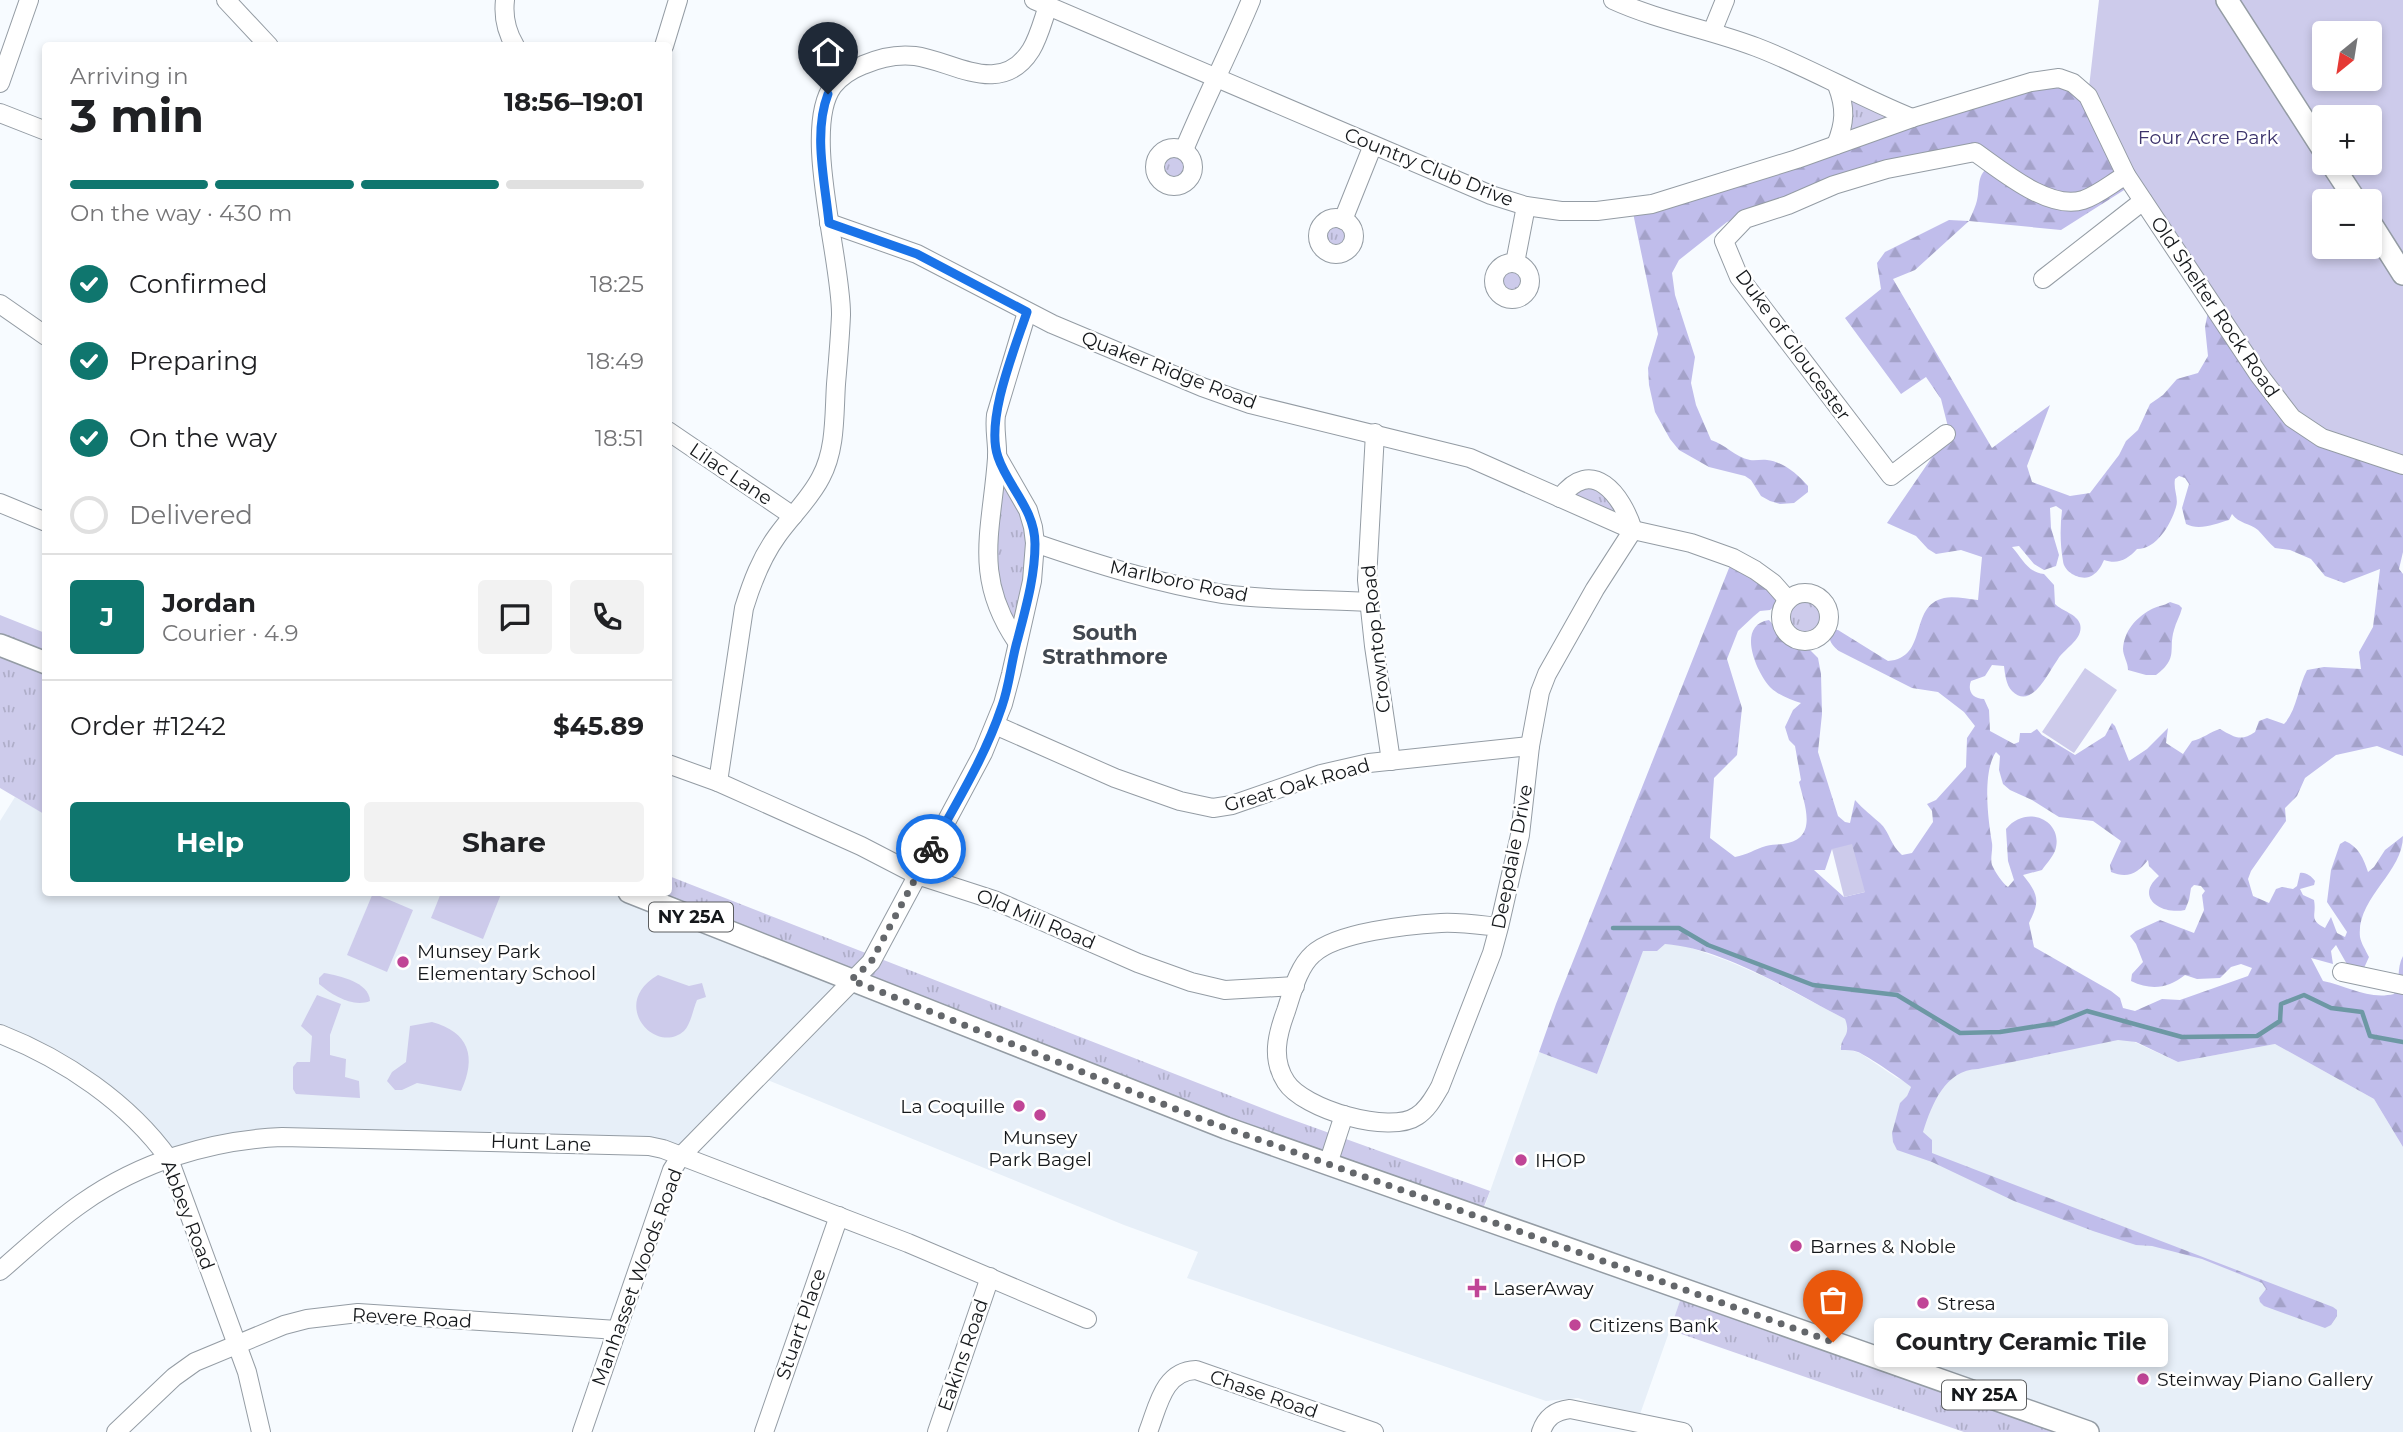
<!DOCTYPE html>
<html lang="en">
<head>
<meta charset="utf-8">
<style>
  :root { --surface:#fff; --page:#f2f2f2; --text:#202124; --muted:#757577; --line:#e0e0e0; --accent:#0f766e }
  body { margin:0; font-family:Montserrat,sans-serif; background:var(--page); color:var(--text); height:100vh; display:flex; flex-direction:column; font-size:26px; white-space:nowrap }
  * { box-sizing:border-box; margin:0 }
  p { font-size:23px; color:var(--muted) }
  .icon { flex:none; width:38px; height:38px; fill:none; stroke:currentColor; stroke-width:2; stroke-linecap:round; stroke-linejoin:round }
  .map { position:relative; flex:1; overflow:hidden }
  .panel { position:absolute; left:42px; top:42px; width:630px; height:854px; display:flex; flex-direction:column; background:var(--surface); border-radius:7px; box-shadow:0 4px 10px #0003 }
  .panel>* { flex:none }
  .needle { width:46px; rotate:210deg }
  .controls { position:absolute; left:2312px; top:21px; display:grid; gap:14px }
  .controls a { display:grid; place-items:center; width:70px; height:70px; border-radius:7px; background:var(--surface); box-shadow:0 4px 10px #0003; font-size:35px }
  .pin { position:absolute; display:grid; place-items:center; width:60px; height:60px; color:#fff; margin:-72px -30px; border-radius:50% 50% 50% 0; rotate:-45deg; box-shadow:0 0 7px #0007 }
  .pin .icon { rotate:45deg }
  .courier { position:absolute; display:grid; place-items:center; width:70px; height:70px; margin:-35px; border:5px solid #1a73e8; border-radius:50%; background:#fff; color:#222; box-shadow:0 2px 9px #0007 }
  .bubble { position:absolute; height:49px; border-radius:7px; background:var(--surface); box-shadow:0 4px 10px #0003; font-size:23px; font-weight:700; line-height:49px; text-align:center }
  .head em { font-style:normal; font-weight:700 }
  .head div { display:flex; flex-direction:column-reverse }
  .head { display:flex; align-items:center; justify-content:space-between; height:119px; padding:0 28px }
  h1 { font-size:46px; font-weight:700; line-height:52px }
  .bar { display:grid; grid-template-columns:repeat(4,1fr); gap:10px 7px; align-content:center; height:84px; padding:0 28px }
  .bar i { height:9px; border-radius:5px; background:var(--line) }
  .bar .current { background:var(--accent) }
  .bar p { grid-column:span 4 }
  .line { display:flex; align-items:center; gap:18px; padding:0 28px; border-top:2px solid var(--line) }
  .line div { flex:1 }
  .round { display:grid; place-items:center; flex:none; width:74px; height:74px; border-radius:7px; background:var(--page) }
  ol { padding:0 28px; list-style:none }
  li { display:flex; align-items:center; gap:21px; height:77px }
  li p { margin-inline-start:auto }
  li .icon { padding:7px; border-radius:50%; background:var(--accent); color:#fff; stroke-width:4 }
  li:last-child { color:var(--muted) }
  li i { width:38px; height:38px; border:4px solid var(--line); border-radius:50% }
  .button { display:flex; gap:14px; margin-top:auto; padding:14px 28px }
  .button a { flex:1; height:80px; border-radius:7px; background:var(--accent); color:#fff; font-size:28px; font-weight:700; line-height:80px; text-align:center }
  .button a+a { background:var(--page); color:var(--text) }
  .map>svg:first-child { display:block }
  .built { fill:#e7eff8 }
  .grass { fill:url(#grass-tufts) }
  .forest { fill:url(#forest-firs); fill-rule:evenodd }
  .park { fill:#cdcbeb; fill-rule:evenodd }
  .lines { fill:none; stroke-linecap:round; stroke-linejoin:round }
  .stream { stroke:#6d98a4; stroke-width:4.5 }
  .minor-casing { stroke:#949ca4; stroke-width:20 }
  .major-casing { stroke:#949ca4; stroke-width:24 }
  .minor { stroke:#fff; stroke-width:18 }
  .major { stroke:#fff; stroke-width:21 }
  .done { stroke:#64676b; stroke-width:7; stroke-dasharray:0 12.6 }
  .route { stroke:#1a73e8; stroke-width:9 }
  .poi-dot { fill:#c04596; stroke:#fff; stroke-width:2.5 }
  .labels { text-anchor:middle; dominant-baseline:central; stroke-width:5; stroke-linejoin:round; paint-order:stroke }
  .shield { fill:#fff; stroke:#5b5d5f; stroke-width:2 }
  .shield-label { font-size:18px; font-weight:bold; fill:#15181b }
  .park-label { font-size:19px; fill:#3c336b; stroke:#fff }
  .street-label { font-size:19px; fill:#15181b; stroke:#fff }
  .poi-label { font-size:19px; fill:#15181b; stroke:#fff; text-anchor:start }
  .neighbourhood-label { font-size:21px; font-weight:bold; fill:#424850; stroke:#fff }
</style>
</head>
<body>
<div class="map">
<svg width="2403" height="1432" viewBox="0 0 2403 1432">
  <defs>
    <pattern id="grass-tufts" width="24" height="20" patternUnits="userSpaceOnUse" patternTransform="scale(1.75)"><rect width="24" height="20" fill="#cdcbeb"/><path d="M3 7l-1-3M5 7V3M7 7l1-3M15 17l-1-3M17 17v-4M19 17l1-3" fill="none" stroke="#afaec9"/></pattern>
    <pattern id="forest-firs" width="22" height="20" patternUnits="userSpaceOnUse" patternTransform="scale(1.75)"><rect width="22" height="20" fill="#c0bdeb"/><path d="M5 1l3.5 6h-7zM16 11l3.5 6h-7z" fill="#a4a2c9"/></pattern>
  </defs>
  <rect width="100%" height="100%" fill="#f7fbff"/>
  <polygon class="built" points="15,797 45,814 46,892 629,893 1481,1217 1539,1052 1597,1074 1643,950 1665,944 1683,945 1728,961 1767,978 1845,1019 1848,1027 1848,1034 1840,1047 1860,1053 1897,1078 1906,1081 1911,1087 1907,1096 1943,1069 2119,1035 2178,1062 2275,1044 2374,1099 2403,1147 2403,1432 2088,1432 1684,1290 1639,1417 1578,1398 1546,1401 1187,1278 1198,1252 1124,1225 758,1076 681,1156 282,1137 169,1159 128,1113 0,1034 0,821"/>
  <g class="grass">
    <polygon points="1837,85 1912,118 1836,145"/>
    <circle cx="1174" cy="167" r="19"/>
    <circle cx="1336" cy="236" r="18"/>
    <circle cx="1512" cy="281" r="18"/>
    <polygon points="1008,477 1033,527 1017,642 992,593 994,481"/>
    <polygon points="1600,482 1633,530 1560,499"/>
    <circle cx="1806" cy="617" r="24"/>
    <polygon points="0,615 45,633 44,814 0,788"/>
    <polygon points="669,876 1285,1117 1490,1191 1480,1217 629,893 668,892"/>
    <polygon points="1684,1289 2087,1432 1964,1432 1670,1330"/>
  </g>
  <g class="forest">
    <path d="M2031,82L2073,83L2132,185L2061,230L1969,221L1915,270L1893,279L1992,448L2050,405L2027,466L2032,482L2070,496L2090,493L2119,455L2126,441L2138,430L2150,404L2163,395L2177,379L2198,373L2208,356L2205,327L2210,302L2403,465V552L2399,569L2403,574V756L2377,746L2336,755L2305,778L2297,796L2285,808L2286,821L2251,871L2248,879L2253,896L2269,903L2276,889L2282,887L2293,889L2297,886L2300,873C2306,872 2311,876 2315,881L2314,885L2300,889L2303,895L2314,900C2317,916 2308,919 2325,928L2331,917L2337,933L2345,937L2347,932L2327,902L2331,870L2340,844L2345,841C2358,846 2364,859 2368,872L2374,867L2385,850L2403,836C2403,873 2356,898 2360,937C2361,943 2366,951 2369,957L2364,968L2348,966L2336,945L2331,951L2333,964L2311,958L2323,981C2348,986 2368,1000 2394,994C2401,983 2396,968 2403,956V1147L2374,1099L2275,1044L2178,1062L2136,1042L2118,1040L1978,1069C1945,1070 1932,1104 1923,1132L1932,1140V1153L2333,1307L2337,1310V1316L2331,1325L2325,1328L2264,1306L2260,1302L2259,1298L2266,1289L2262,1283L2202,1259L2152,1246L2136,1245L2093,1231L2014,1201L1932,1162L1897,1150L1893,1142L1892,1133L1900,1103L1907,1096L1911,1087C1906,1082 1866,1055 1858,1052C1852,1050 1847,1050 1841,1050C1840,1036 1852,1037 1845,1019C1793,992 1723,948 1665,944L1657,951H1643L1597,1074L1539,1052L1556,1004L1733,558L1780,602L1770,610L1760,611L1754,616L1738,631L1727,659L1742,708L1737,755L1714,778L1710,838L1735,857C1747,855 1755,849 1766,846C1773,844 1781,845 1788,843C1818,836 1804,803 1799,782L1801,780L1795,746L1789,740L1785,727L1793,710L1801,703C1792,700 1778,695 1771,688C1757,674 1735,625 1769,620L1780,633L1796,644L1810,650L1818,658L1821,674L1822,714L1818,752L1838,816L1845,822L1850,823L1855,800C1864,810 1871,815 1880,823C1890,832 1890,845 1902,855L1912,853L1933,822L1932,811L1927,804L1936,800L1966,767L1967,738L1975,726L1964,712L1938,692L1912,688L1839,651C1832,646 1826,638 1832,630H1838L1888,661C1929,658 1908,606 1944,598C1954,596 1967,599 1978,600L1982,557L1961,550L1936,554L1928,549L1916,536L1887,523L1939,447L1950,435L1941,399L1926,377L1901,394L1845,318L1881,289L1877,263L1885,252L1949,220L1969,221C1971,216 1974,210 1976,204C1981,190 1975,176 1989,167L1975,152L1727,222L1679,260L1672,273L1675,295L1695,357L1691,383L1696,405L1711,440C1725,444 1735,457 1750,460C1756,461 1761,459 1767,460C1784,462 1797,474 1808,486V492L1794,503L1780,504L1770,501L1761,496L1751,480L1745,476L1709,467L1679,450L1670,439L1655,412L1649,385L1648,368L1658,334L1632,208ZM2179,476L2185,478L2189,484L2182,508L2186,524C2199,531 2215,524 2229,520L2232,514C2239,524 2250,523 2258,530C2264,536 2269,543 2275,548L2290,550L2311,559L2325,576L2344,583L2380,569L2373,627L2359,652L2361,669L2324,667L2307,670C2298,687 2297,710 2284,724L2267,718L2259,721L2255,732C2241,742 2234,737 2220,729C2210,732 2202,739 2192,741L2183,754L2166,743L2168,728L2147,749L2129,761L2115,726L2112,723L2105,736L2075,755L2042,735L2037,729L2031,733H2020L2019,742L2014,744L1990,731L1989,710L1984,699C1973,699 1967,691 1971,681L1985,676L1992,665L2004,666C2005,674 2006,685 2012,691C2032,711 2049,671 2058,659C2065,648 2084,639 2080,624C2077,614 2062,611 2055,604L2054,585L2044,574C2028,573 2022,558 2012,547L2019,546L2034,564L2044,570L2056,566L2059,555L2051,528L2050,508L2056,506L2062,510C2060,527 2060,544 2063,561C2064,572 2079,580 2089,577C2097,574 2101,567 2104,560C2118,565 2128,559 2137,549C2157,549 2171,524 2176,507C2179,498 2173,489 2175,479ZM1996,752L2000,756L1999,770L2003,784L2010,790L2032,800L2059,817L2093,821L2121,841L2110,865L2111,872C2128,879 2138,873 2148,860L2149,866L2159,876C2134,897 2161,915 2185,910L2189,900L2191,888L2194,885L2201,886L2205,891L2202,895L2204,910L2194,933L2160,920L2136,931L2130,936L2136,944L2143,962L2132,974L2131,981C2152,991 2168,988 2185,975L2197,979L2220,978L2231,967L2241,964L2252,968L2248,976L2180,1000L2162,999L2135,1011L2123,1008L2120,998L2111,991L2034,947L2029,923C2040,901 2039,895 2023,875L2042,870C2046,864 2052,858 2055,851C2065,821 2027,803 2006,829L2008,861L2014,880L2008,887C2003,884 1995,872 1992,865C1990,859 1993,850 1992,843C1988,820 1982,772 1996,752ZM1832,849L1865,892L1844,897L1814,870H1825Z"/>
    <path d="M2170,602L2179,605L2182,608C2180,616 2176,622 2174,630C2168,650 2179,658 2156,675H2146L2128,670C2128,662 2123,656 2123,649C2124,631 2136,618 2150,610C2156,606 2164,606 2170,602Z"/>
  </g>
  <g class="park">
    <polygon points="2099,0 2227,0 2356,201 2324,201 2324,247 2370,247 2370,222 2403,274 2403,465 2322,438 2259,375 2088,96"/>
    <path d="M2238,0H2403V254L2344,163H2370V117H2324V132ZM2324,33H2370V79H2324Z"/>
    <polygon points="2085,668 2117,690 2074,753 2042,732"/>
    <polygon points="1852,844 1865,892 1844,897 1832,849"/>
    <polygon points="373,893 413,910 387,972 347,955"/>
    <polygon points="498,893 501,894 483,939 431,918 441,893"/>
    <path d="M324,973C340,976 369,982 370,1001C353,1008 332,995 319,984V978Z"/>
    <path d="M658,975L689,986L702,983L706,997L697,1000C693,1009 691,1024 684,1031C656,1056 608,1004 658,975Z"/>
    <polygon points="317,995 341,1004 330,1035 330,1055 346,1059 345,1077 359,1081 360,1098 296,1094 293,1089 293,1067 297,1062 310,1062 312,1036 301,1026"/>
    <path d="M432,1022C469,1032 477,1057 461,1091L417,1083L402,1090H395L387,1081L392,1072L406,1062L410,1026Z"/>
  </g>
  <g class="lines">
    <polyline class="stream" points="1613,928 1679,928 1708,945 1813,985 1897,995 1960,1033 2000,1032 2057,1023 2087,1011 2182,1037 2257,1036 2280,1021 2281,1004 2304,995 2331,1008 2362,1012 2370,1036 2403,1042"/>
    <defs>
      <g id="minor">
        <polyline points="226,0 269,46"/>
        <path d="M505,0C503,17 506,31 515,46"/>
        <polyline points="1034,0 1491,195 1526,206 1561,211 1597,211 1652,204 1797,159 1912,118 2031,82 2059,78 2073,83 2088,96 2126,175 2259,375 2292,418 2322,438 2403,465"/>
        <path d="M1613,0C1659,21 1709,29 1756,47C1809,67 1859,97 1912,118"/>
        <polyline points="1712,32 1725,0"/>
        <polyline points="664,46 678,0"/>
        <polyline points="0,83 29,0"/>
        <polyline points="0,113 46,131"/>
        <path d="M1836,145C1845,123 1846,108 1837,85"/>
        <circle cx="1174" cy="167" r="19"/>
        <path d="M1184,150C1205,99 1230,51 1251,0"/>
        <circle cx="1336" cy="236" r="18"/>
        <polyline points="1343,220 1373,145"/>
        <polyline points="829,223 917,254 1052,324 1202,387 1250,404 1470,458 1633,530 1691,543 1733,558 1755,570 1773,583 1788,600"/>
        <circle cx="1512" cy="281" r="18"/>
        <polyline points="1515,263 1526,206"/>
        <polyline points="2043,279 2143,201"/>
        <polyline points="0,304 46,336"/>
        <polyline points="668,431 793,516"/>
        <polyline points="1375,433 1367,580 1374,646 1391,761"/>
        <path d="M1946,434L1891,476L1739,277L1724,241L1745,219L1788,205L1834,185L1887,169L1975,152C2001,170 2049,211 2083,200C2098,195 2112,183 2126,175"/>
        <polyline points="0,503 46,522"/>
        <path d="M1035,543C1096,564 1159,584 1223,594C1272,601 1320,599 1369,602"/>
        <circle cx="1805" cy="617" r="24"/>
        <path d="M1017,642C972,576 992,530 997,458C998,444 994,430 996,415L1027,312"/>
        <polyline points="995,725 1115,778 1180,801 1213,808 1232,805 1321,774 1369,763 1530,746"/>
        <polyline points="668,764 718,782 861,846 917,875 994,900 1138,963 1191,982 1225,990 1295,986"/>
        <path d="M718,782L744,608C752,582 761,558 777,536C791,516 810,499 821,477C836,449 834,415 836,384C838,361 840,338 841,315C842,261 801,129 833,86C841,76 853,69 863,65C879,58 898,54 915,56C953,61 1001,98 1031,50C1039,37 1043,20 1048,6"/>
        <path d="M1499,927C1480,925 1460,922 1441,923C1408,925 1337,932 1313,954C1298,967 1292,993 1286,1011C1277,1035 1271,1059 1286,1082C1303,1109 1390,1135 1417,1116C1428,1109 1434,1097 1440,1087L1492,953L1499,927L1520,835L1530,746L1540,692L1547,674L1595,589L1633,530C1622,495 1592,455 1560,498"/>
        <polyline points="2342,972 2403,985"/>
        <path d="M0,1034C64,1059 129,1103 169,1159L247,1372L261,1432"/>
        <polyline points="1328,1164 1344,1115"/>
        <path d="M0,1271C27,1248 53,1223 82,1203C140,1162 211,1140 282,1137L649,1146L663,1149L908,1243L1087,1319"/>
        <polyline points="116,1432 174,1377 195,1362 284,1325 307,1319 358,1313 617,1330"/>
        <polyline points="582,1432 672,1170 681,1156 871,962 983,753 1003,704 1011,674 1032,581 1035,543 1033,527 1028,510 997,456"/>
        <polyline points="764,1432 839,1216"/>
        <polyline points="937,1432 990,1277"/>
        <path d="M1148,1432C1158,1407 1163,1371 1196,1370L1374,1432"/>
        <path d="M1541,1432C1546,1417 1555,1411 1570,1409L1683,1432"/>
      </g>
      <g id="major">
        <polyline points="2227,0 2324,151"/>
        <polyline points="2331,163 2356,201"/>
        <polyline points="2370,222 2403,274"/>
        <polyline points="0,645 46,663"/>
        <polyline points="629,892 1226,1128 2088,1432"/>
      </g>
    </defs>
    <use href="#minor" class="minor-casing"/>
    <use href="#major" class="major-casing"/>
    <use href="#minor" class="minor"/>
    <use href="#major" class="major"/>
  </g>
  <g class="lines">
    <polyline class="done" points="931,849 871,962 851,980 1206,1121 1833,1342"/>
    <path class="route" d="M828,94C813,133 825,182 829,223L917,254L1027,312C1015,348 985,420 998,457C1008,487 1035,509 1035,544C1035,576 1026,607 1018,638C1011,661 1010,684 1002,706C985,757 957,802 931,849"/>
  </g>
  <g class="poi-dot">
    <circle cx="403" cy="962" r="7"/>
    <circle cx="1019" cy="1106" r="7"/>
    <circle cx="1040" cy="1115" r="7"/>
    <circle cx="1521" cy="1160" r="7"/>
    <circle cx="1796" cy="1246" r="7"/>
    <path d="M1473.5 1277.5h7v7h7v7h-7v7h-7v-7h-7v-7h7z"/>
    <circle cx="1923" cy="1303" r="7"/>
    <circle cx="1575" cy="1325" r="7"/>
    <circle cx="2143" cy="1379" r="7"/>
  </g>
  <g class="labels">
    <g class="shield">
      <rect x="649" y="902.5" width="84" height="29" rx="5"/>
      <rect x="1942" y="1380.5" width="84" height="29" rx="5"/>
    </g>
    <g class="shield-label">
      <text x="691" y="917">NY 25A</text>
      <text x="1984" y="1395">NY 25A</text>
    </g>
    <g class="park-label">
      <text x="2208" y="137">Four Acre Park</text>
    </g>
    <g class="street-label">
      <text transform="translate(1429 167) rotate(22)">Country Club Drive</text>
      <text transform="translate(2215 307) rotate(56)">Old Shelter Rock Road</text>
      <text transform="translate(1793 345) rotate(54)">Duke of Gloucester</text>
      <text transform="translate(1169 370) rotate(21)">Quaker Ridge Road</text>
      <text transform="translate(731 474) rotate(34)">Lilac Lane</text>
      <text transform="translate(1179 581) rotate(12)">Marlboro Road</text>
      <text transform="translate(1376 639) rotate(-96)">Crowntop Road</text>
      <text transform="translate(1297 785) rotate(-16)">Great Oak Road</text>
      <text transform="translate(1512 857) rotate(-79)">Deepdale Drive</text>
      <text transform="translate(1036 919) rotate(23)">Old Mill Road</text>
      <text transform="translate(541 1143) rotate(2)">Hunt Lane</text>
      <text transform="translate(188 1215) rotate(69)">Abbey Road</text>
      <text transform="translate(637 1277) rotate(-70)">Manhasset Woods Road</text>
      <text transform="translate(412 1318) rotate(3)">Revere Road</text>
      <text transform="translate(801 1324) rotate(-71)">Stuart Place</text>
      <text transform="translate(963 1355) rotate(-71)">Eakins Road</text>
      <text transform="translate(1264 1394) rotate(19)">Chase Road</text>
    </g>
    <g class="poi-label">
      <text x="417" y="951">Munsey Park<tspan x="417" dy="22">Elementary School</tspan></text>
      <text x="1005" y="1106" text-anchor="end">La Coquille</text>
      <text x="1040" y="1137" text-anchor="middle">Munsey<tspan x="1040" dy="22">Park Bagel</tspan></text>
      <text x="1535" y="1160">IHOP</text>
      <text x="1810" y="1246">Barnes &amp; Noble</text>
      <text x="1493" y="1288">LaserAway</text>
      <text x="1937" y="1303">Stresa</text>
      <text x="1589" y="1325">Citizens Bank</text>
      <text x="2157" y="1379">Steinway Piano Gallery</text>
    </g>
    <g class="neighbourhood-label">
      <text x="1105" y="632">South<tspan x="1105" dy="24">Strathmore</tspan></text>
    </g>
  </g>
</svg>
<div class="controls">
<a><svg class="needle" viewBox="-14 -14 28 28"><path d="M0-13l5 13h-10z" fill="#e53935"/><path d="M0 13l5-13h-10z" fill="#757577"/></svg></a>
<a>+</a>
<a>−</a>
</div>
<div class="pin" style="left:1833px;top:1342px;background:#ea580c"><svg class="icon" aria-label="bag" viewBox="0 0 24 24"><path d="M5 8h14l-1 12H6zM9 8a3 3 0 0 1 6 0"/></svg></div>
<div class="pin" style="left:828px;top:94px;background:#1f2937"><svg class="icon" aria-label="home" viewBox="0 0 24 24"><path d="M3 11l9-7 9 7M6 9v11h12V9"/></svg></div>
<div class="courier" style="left:931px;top:849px"><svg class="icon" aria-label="bike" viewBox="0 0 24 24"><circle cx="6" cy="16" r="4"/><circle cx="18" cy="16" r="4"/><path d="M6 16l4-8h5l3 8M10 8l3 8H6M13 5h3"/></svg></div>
<div class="bubble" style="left:1874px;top:1318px;width:294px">Country Ceramic Tile</div>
<section class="panel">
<div class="head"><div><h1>3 min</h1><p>Arriving in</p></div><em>18:56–19:01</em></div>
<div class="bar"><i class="current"></i><i class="current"></i><i class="current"></i><i></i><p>On the way · 430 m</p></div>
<ol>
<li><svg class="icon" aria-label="check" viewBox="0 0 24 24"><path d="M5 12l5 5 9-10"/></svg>Confirmed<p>18:25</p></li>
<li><svg class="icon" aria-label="check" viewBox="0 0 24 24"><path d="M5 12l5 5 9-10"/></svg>Preparing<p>18:49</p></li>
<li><svg class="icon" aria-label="check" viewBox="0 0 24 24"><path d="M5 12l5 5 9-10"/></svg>On the way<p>18:51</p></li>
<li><i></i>Delivered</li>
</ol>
<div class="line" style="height:126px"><b class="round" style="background:var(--accent);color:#fff">J</b><div><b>Jordan</b><p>Courier · 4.9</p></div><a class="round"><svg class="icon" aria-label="chat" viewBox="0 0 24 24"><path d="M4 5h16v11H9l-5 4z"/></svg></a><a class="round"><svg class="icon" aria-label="phone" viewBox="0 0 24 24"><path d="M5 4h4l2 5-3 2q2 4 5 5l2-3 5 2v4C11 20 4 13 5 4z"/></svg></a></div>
<div class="line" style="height:91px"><div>Order #1242</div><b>$45.89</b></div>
<div class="button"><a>Help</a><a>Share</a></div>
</section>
</div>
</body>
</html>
